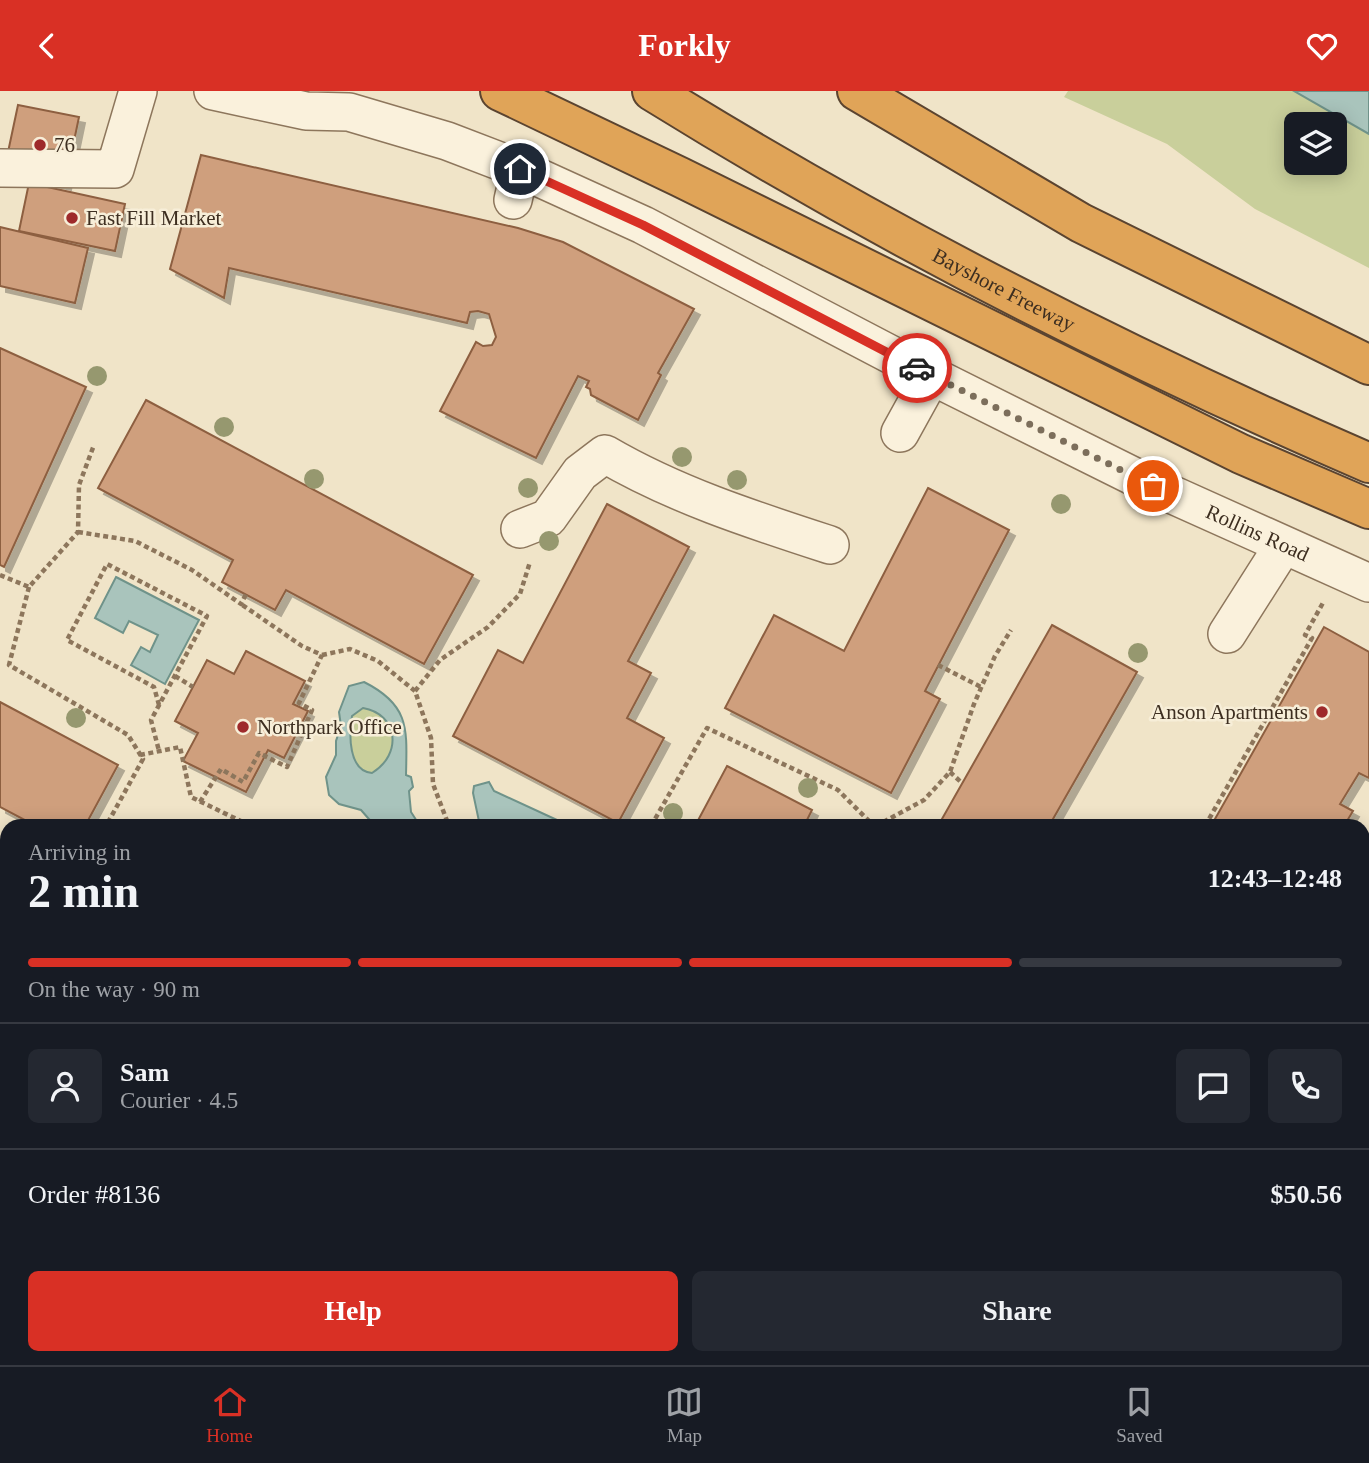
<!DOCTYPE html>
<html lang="en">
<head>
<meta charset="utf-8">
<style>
  :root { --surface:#171b24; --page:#242831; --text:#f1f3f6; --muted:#9ea1a6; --line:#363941; --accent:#d93025 }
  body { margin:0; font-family:Georgia,serif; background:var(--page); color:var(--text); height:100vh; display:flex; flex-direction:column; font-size:26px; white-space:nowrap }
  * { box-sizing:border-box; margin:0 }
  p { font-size:23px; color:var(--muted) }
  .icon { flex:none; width:38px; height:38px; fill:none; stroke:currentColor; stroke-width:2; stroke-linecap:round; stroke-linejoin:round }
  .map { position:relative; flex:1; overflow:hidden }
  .sheet { position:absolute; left:0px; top:728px; width:1370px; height:546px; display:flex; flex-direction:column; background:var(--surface); border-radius:21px 21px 0 0; box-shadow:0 4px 18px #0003 }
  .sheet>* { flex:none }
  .buttons { position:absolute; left:1284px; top:21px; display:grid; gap:14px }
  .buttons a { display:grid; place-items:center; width:63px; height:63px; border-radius:10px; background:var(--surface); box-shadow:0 4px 18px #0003; font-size:35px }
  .pin { position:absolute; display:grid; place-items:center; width:60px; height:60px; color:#fff; margin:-30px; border:4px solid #fff; border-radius:50%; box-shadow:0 2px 7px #0007 }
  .courier { position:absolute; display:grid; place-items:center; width:70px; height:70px; margin:-35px; border:5px solid #d93025; border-radius:50%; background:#fff; color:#222; box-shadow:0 2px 9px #0007 }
  .overview em { font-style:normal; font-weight:800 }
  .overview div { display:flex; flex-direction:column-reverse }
  .overview { display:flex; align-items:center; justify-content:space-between; height:119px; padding:0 28px }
  h1 { font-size:46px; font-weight:800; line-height:52px }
  .bar { display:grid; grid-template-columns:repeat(4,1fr); gap:10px 7px; align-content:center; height:84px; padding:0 28px }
  .bar i { height:9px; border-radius:5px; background:var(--line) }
  .bar .current { background:var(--accent) }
  .bar p { grid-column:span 4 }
  .line { display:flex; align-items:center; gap:18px; padding:0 28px; border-top:2px solid var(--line) }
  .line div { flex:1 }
  .round { display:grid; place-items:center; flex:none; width:74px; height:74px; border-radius:10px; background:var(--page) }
  .button { display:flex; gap:14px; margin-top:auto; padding:14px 28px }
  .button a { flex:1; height:80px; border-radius:10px; background:var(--accent); color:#fff; font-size:28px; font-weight:800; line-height:80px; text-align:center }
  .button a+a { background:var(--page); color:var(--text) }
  header { display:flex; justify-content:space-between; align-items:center; height:91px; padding:0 28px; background:var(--accent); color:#fff; font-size:32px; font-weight:800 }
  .dock { display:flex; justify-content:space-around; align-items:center; height:98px; border-top:2px solid var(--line); background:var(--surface); font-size:19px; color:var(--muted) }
  .dock a { display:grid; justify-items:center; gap:4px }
  .dock .current { color:var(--accent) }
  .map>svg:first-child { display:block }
  .green { fill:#c9cf9b; fill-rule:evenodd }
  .water { fill:#a9c4bc; stroke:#6f938a; stroke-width:2; fill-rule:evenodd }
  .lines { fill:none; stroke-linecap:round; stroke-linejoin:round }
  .stream { stroke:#6f938a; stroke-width:10 }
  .building { fill:#cf9f7d; stroke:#8d5f41; stroke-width:2; filter:url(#shadow) }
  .minor-casing { stroke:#8d765c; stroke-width:40 }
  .highway-casing { stroke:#5b4430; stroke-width:42 }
  .path { stroke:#8d765c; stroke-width:4.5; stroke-dasharray:5 3.5; stroke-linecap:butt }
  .minor { stroke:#faf1dc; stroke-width:37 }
  .highway { stroke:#e0a458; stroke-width:38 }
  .rail { stroke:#3d2e20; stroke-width:5; stroke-dasharray:12 12; stroke-linecap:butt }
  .tree { fill:#96986f }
  .done { stroke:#7c6e5b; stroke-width:7; stroke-dasharray:0 12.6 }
  .route { stroke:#d93025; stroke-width:9 }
  .poi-dot { fill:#9e2a2b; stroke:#f7eed8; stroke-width:2.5 }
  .labels { text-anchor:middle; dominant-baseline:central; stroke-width:5; stroke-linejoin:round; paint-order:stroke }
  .poi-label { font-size:21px; fill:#3d2e20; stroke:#f7eed8; text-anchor:start }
  .street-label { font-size:21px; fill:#3d2e20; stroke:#f7eed8 }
</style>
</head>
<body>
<header><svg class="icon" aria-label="back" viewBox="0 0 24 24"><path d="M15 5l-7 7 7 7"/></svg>Forkly<svg class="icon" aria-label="heart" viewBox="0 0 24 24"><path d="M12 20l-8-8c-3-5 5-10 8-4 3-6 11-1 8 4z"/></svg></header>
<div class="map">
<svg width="1369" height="1274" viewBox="0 0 1369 1274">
  <defs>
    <filter id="shadow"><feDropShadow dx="6" dy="6" stdDeviation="0" flood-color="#0004"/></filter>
  </defs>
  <rect width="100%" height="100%" fill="#f0e4c8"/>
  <g class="green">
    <path d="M1068,0H1294L1369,43V177L1255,118L1167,53L1064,6ZM1297,33H1335V72H1297Z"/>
    <path d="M362,617C398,623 403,663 372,682C348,680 349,643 352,625Z"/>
  </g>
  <g class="water">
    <polygon points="1294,0 1369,0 1369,43"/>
    <polygon points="116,486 199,529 165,593 131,574 141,556 150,561 158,544 129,530 123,542 95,527"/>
    <path d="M364,591C410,614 407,638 406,684L411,686L413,696L409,700L411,721L420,735H375L361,719L339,713L329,704L326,686L336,664V650L341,635L339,621L349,595ZM363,617C398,623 403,663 372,682C348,680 349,643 352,625Z"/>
    <polygon points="489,691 494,700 570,735 480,735 473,702 474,695"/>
  </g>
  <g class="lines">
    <polyline class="stream" points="511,1267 525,1274"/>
  </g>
  <g class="building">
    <polygon points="18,14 79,26 65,93 4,80"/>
    <polygon points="201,64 518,137 563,151 694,218 658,282 661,284 638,329 591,304 590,298 586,296 589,290 578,285 536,367 440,320 476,251 483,255 492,254 496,246 489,223 478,220 470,221 467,232 229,177 224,207 170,178"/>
    <polygon points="29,92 125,113 115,160 19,140"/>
    <polygon points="0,136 88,157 75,212 0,195"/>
    <polygon points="0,257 86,296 4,476 0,474"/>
    <polygon points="146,309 473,484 424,573 286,499 275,519 222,491 233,469 98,397"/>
    <polygon points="928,397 1009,439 925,600 940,608 891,702 725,617 774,524 844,560"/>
    <polygon points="607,413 689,456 628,570 651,582 627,627 664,647 618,732 453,645 498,559 523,572"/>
    <polygon points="1052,534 1137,581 1049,735 938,735"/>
    <polygon points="1324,536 1369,561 1369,687 1359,682 1340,713 1353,720 1344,735 1211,735"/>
    <polygon points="246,560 305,590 293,613 308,620 284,667 268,659 246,701 183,670 198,642 175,630 207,569 234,583"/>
    <polygon points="0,611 118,674 85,735 36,735 0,716"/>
    <polygon points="727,675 812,719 804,735 695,735"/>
    <polygon points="1363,1002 1369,1006 1369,1026 1363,1023"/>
    <polygon points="1363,1182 1369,1185 1369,1191 1363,1201"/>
    <polygon points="999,1267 1131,1267 1127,1274 995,1274"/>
    <polygon points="1223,1267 1326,1267 1322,1274 1220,1274"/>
  </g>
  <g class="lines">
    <defs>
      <g id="minor">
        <path id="s1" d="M213,0L306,20L349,21L447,50L520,78L643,134L926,282L1153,395L1369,492"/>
        <polyline points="0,77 115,78 138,0"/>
        <polyline points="513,109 520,78"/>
        <polyline points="900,342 932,284"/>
        <path d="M520,438L548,427L580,382L605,363C675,404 753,429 830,454"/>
        <polyline points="1227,543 1283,455"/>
        <polyline points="0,900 7,904"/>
        <polyline points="696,1267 710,1274"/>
      </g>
      <g id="highway">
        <polyline points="500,0 680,86 1241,363 1369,418"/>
        <path id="s2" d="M652,0C881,142 1122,265 1369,372"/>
        <polyline points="857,0 1081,132 1369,274"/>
      </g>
    </defs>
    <use href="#minor" class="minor-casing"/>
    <use href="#highway" class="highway-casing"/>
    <g class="path">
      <polyline points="78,441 135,450 192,479 241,513 246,503"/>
      <polyline points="0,484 29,496 78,441 79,394 94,354"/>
      <polyline points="29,496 9,574 128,644 143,668 106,735"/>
      <polyline points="322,564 350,558 378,570 415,600 431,647 433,693 449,735"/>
      <polyline points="938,574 981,596"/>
      <polyline points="175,585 193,596"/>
      <polyline points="415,600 440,569 488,536 520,503 530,471"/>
      <polyline points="159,614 154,596 67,549 107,473 207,525 151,629 159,660"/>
      <polyline points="140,664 180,656 191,706 251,735"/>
      <polyline points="950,681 962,692"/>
      <polyline points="200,711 221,678 243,691 259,662 287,676 312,619 299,612 322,564 302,555 241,513"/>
      <polyline points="651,735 707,637 838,699 874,735"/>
      <polyline points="876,735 924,709 950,681 974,613 995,565 1011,539"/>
      <polyline points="1205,735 1312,547 1305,544 1324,510"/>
      <polyline points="0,764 7,761"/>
      <polyline points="0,1226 7,1229"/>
      <polyline points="78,1267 91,1274"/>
      <polyline points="988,1274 992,1267"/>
    </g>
    <use href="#minor" class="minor"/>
    <use href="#highway" class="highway"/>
    <g class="rail">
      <polyline points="0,1057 7,1061"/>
      <polyline points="0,1084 7,1088"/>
      <polyline points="349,1267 363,1274"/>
      <polyline points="391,1267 404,1274"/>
    </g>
  </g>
  <g class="tree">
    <circle cx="97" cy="285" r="10"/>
    <circle cx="224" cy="336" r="10"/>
    <circle cx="682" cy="366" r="10"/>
    <circle cx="314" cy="388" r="10"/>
    <circle cx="737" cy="389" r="10"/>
    <circle cx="528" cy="397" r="10"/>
    <circle cx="1061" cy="413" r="10"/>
    <circle cx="549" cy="450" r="10"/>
    <circle cx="1138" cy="562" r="10"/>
    <circle cx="76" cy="627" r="10"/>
    <circle cx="808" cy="697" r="10"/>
    <circle cx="673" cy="722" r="10"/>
  </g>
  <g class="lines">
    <polyline class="done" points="917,277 1153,395"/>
    <polyline class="route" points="520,78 643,134 917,277"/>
  </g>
  <g class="poi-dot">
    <circle cx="40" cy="54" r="7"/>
    <circle cx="72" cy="127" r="7"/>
    <circle cx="1322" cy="621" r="7"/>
    <circle cx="243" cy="636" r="7"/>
  </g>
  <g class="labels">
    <g class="poi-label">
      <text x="54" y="54">76</text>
      <text x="86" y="127">Fast Fill Market</text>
      <text x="1308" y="621" text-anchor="end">Anson Apartments</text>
      <text x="257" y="636">Northpark Office</text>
    </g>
    <g class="street-label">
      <text stroke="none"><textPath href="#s2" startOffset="404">Bayshore Freeway</textPath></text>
      <text stroke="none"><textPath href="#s1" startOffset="1141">Rollins Road</textPath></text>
    </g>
  </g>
</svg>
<div class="buttons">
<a><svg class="icon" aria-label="layers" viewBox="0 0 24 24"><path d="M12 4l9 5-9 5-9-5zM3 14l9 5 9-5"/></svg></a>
</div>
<div class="pin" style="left:1153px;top:395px;background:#ea580c"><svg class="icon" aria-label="bag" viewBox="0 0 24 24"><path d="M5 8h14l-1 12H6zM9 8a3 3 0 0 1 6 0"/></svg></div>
<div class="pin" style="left:520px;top:78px;background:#1f2937"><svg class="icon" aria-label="home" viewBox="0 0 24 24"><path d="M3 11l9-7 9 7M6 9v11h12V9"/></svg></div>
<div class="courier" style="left:917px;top:277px"><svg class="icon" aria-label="car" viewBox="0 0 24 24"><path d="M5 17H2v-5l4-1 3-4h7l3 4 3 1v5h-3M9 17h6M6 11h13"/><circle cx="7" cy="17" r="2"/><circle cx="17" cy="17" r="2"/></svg></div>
<section class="sheet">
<div class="overview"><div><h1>2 min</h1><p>Arriving in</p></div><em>12:43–12:48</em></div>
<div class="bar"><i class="current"></i><i class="current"></i><i class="current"></i><i></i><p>On the way · 90 m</p></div>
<div class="line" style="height:126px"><a class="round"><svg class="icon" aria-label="person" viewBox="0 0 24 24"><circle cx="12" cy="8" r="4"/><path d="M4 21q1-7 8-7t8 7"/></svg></a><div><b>Sam</b><p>Courier · 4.5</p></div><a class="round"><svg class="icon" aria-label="chat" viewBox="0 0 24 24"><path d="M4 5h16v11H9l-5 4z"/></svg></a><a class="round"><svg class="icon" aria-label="phone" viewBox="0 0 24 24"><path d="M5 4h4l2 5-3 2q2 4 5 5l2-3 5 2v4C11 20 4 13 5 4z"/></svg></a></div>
<div class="line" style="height:91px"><div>Order #8136</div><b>$50.56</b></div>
<div class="button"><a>Help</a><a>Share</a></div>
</section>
</div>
<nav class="dock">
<a class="current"><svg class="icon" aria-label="home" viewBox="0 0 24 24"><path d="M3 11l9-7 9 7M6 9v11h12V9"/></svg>Home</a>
<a><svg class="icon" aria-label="map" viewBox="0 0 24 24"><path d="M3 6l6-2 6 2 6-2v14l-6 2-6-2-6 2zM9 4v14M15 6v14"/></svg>Map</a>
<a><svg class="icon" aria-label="saved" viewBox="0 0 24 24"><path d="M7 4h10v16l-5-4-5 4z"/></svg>Saved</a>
</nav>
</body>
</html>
